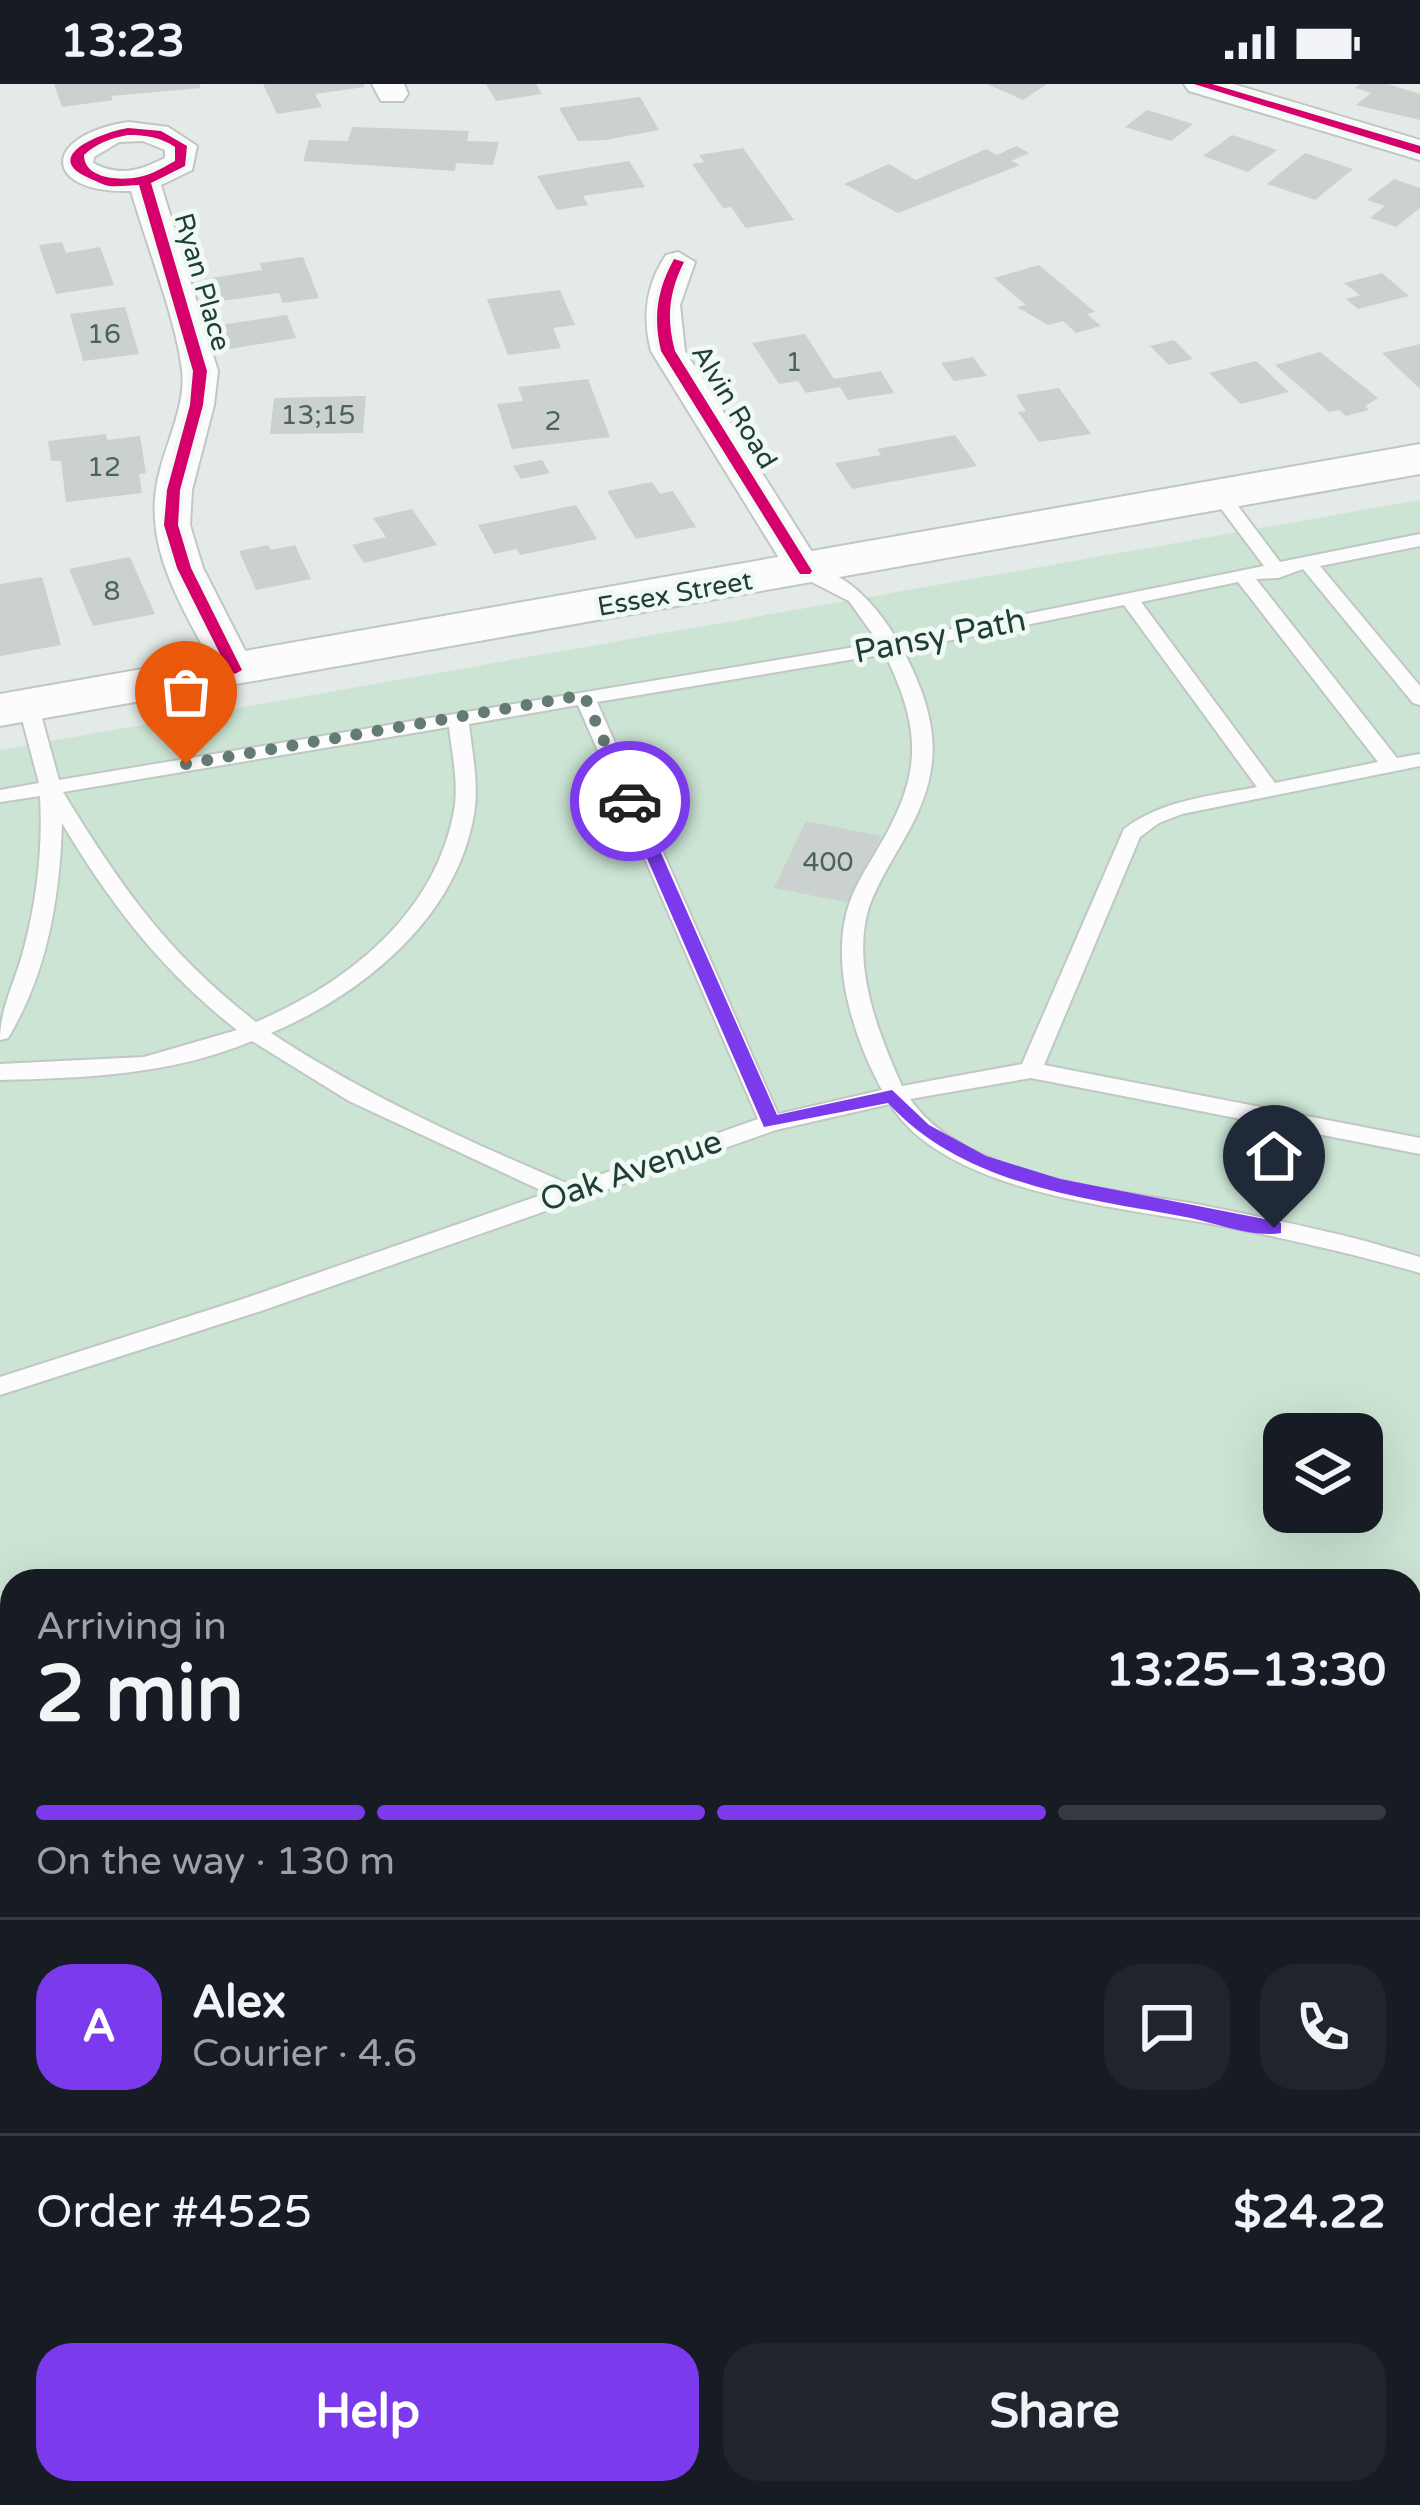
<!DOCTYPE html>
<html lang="en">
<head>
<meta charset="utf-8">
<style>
  :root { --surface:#171b24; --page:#20242c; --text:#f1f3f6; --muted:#9ea1a6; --line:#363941; --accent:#7c3aed }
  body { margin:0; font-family:"Varela Round",sans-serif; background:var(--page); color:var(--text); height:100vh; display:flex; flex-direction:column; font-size:45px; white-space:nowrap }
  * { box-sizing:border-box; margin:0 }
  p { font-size:39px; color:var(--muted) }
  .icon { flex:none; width:66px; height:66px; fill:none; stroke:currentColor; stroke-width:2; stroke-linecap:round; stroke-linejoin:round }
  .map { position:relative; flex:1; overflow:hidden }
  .panel { position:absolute; left:0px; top:1485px; width:1422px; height:936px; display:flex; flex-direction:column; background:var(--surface); border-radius:36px 36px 0 0; box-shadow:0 12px 48px #0002 }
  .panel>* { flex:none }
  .controls { position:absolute; left:1263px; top:1329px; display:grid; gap:24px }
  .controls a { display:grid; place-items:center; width:120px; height:120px; border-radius:24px; background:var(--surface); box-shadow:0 12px 48px #0002; font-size:60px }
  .pin { position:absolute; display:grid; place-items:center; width:102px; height:102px; color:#fff; margin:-123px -51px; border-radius:50% 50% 50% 0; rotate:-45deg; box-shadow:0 0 12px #0007 }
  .pin .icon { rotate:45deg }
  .courier { position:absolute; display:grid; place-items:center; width:120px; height:120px; margin:-60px; border:9px solid #7c3aed; border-radius:50%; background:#fff; color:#222; box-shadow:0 3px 15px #0007 }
  .summary em { font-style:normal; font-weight:700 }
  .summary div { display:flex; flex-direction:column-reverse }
  .summary { display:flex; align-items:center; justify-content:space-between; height:204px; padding:0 36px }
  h1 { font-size:78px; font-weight:700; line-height:90px }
  .bar { display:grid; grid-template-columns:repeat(4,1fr); gap:18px 12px; align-content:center; height:144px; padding:0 36px }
  .bar i { height:15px; border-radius:9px; background:var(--line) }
  .bar .current { background:var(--accent) }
  .bar p { grid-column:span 4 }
  .line { display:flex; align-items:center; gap:30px; padding:0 36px; border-top:3px solid var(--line) }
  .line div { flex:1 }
  .round { display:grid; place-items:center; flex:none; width:126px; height:126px; border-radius:36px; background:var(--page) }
  .button { display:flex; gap:24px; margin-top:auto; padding:24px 36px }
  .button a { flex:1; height:138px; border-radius:36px; background:var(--accent); color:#fff; font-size:48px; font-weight:700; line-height:138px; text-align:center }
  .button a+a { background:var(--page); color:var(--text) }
  .status { display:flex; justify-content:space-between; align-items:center; height:84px; padding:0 60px; background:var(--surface); direction:ltr }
  .status svg { height:33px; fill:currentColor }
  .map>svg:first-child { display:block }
  .green { fill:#cbe4d3; fill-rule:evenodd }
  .building { fill:#cad1ce }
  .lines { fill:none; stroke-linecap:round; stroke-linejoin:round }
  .lane-casing { stroke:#c0c7c4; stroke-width:4 }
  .street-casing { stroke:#c0c7c4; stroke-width:4 }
  .secondary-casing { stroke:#bfc7c4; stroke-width:4 }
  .lane { fill:#fbfcfb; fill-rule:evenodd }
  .street { fill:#fbfcfb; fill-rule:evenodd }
  .secondary { fill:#fbfcfb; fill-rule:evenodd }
  .cycleway-casing { stroke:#f1f9f5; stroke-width:8 }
  .cycleway { fill:#d6006c; fill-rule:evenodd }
  .route { fill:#7c3aed }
  .done { stroke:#647b74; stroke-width:12; stroke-dasharray:0 21.6 }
  .labels { text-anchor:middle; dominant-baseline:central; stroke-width:10; stroke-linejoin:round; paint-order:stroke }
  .far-street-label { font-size:27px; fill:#1f3f36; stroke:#f1f9f5 }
  .number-label { font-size:27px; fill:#4a645d }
  .street-label { font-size:33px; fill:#1f3f36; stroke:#f1f9f5 }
</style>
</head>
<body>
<div class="status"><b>13:23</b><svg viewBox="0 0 49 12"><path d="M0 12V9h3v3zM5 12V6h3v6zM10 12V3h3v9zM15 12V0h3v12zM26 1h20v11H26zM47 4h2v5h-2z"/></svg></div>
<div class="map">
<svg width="1420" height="2421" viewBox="0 0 1420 2421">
  <rect width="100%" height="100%" fill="#e3eae7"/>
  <path class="green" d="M1420,416V2421L0,2420V666ZM1284,1350H1362V1428H1284ZM12,1497H1410V2409H12Z"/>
  <g class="building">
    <polygon points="54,0 199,0 201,4 111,12 113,16 62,23"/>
    <polygon points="263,0 364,0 364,3 315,10 322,23 277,30"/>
    <polygon points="486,0 536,0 542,10 496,17"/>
    <polygon points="987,0 1047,0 1023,16"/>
    <polygon points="1360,0 1388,0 1420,10 1420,36 1356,21 1371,9 1355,4"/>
    <polygon points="640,13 659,46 606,56 578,57 559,24"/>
    <polygon points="1147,26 1193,40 1171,57 1125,43"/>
    <polygon points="352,43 469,47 467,57 499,58 493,81 456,79 455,87 303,77 309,56 348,57"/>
    <polygon points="1232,51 1277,66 1248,88 1203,72"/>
    <polygon points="1016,62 1029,69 1011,77 1020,81 898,129 844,100 889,80 916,96 986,65 997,71"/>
    <polygon points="743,64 794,136 746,144 731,123 723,124 692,80 704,78 699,71"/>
    <polygon points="1305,69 1353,85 1315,116 1267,100"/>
    <polygon points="629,77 645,103 583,112 588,121 557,126 537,92"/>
    <polygon points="1394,95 1420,104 1420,124 1396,143 1370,134 1385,122 1367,116"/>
    <polygon points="62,158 66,169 100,163 114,201 56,210 39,161"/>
    <polygon points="303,173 319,214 283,219 279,209 213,218 205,195 262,186 260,179"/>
    <polygon points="1039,181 1095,228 1087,230 1101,242 1076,249 1063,237 1048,241 1017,223 1026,221 994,194"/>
    <polygon points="1382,189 1409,212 1358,225 1346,215 1360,211 1344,199"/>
    <polygon points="560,206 575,241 553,244 561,264 508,271 487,215"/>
    <polygon points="125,223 139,270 83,277 70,230"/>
    <polygon points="287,231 296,254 229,265 220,241"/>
    <polygon points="805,250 834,295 881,287 894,309 848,316 840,303 806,309 798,297 779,300 752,259"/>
    <polygon points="1174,256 1193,275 1169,281 1150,262"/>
    <polygon points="1420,260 1420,305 1382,269"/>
    <polygon points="1320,268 1378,314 1365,322 1369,326 1346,332 1339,326 1329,328 1275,281"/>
    <polygon points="973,273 987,292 954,297 941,279"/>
    <polygon points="1256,277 1289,308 1241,320 1209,289"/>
    <polygon points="588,295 610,353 512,365 497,320 523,317 518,303"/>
    <polygon points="1059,304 1091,350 1039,358 1018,328 1026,327 1016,311"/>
    <polygon points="366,312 363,349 270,350 274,314"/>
    <polygon points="106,350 107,356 140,352 146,389 139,390 142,409 66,418 61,377 51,377 48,357"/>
    <polygon points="955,351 977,382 852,405 835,379 881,371 877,365"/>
    <polygon points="542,376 550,389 521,395 513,382"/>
    <polygon points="652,398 660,410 673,407 696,443 636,455 607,407"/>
    <polygon points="576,421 597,455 520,471 517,465 494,470 478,441"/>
    <polygon points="412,425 437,461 364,479 352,461 386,453 373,434"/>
    <polygon points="268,461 271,466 295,461 311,495 256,506 239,467"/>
    <polygon points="130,473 155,530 93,542 69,485"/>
    <polygon points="42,493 61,561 0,572 0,500"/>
    <polygon points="806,737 881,752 850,819 774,804"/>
  </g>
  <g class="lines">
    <defs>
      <path id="lane" d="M1222,408L1229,410L1280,478L1420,450V462L1320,482L1420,602V621L1413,619L1303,485L1278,494L1256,495L1397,674L1420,670V682L1182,730L1159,739L1140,753L1044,981L1420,1054V1070L1031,994L910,1015C965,1095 1113,1105 1201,1121C1256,1132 1311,1143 1365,1157L1420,1173V1189C1358,1171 1296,1157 1233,1144C1135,1124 947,1113 890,1020L776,1046L261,1227L0,1311V1293L243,1215L547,1109L349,1017L252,957C171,991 86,994 0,996V980L144,973L237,946C163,888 110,820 62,739C60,814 47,890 8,954L0,956C0,923 16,896 24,864C37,815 43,763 40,712L0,718V706L39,699L18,620L21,616L28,614L38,620L59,696L879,559L849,517L798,491V483C841,479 878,523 897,556L1264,482L1213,414ZM1238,498L1378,678L1275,699L1141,518ZM1124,521L1257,703C1210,712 1162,716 1124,745L1022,980L902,1002C878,949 851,881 869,823C877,800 891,778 903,757C945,686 940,638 903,566ZM885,570C921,645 923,688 880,761C868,782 853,804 847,827C831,885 855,956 882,1006L778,1030L597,618ZM578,621L758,1035L571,1101C467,1057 365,1011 271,949C365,909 461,831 475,723C478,696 472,667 469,640ZM449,643C452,670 459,700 454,727C435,830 348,899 256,938C167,869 121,803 63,708Z"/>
      <g id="street">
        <polygon points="372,0 404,0 408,10 403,17 381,17"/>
        <polygon points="1184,0 1233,0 1420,56 1420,76 1189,7"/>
        <path d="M128,38L168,43L197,62L192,86L161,101L218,287L214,321L192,406L190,441L203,484L255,586L249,594H221L215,586C183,522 139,461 160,386C168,355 186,319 182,286C176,235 146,159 131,107C43,110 39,52 128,38ZM143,57L165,66V74C139,87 120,93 93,79L94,73L119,58Z"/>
        <path d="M678,168L695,178L680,221L685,267L824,487L818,495H792L651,267C642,232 646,201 666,171Z"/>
      </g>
      <polygon id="secondary" points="1420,360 1420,390 0,642 0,610"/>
    </defs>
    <use href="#lane" class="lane-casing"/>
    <use href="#street" class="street-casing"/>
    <use href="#secondary" class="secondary-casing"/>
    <use href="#lane" class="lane"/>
    <use href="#street" class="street"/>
    <use href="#secondary" class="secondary"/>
    <defs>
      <g id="cycleway">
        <polygon points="1194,0 1212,0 1420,62 1420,70"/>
        <path d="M128,44L161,47L187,62L185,82L151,99L207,287L203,321L180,406L178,441L191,484L242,586L235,590L228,586L177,484L164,441L167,406L190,321L193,287L139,101C130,101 119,103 109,102C103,101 96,97 91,95C37,73 103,48 128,44ZM128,51C146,51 160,53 175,63V77C164,83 151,91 139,93C120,97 84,95 84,71C97,59 111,54 128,51Z"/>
        <path d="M674,175L684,178C669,208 666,234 675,267L812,487L810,490H800L798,487L661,267C653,233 657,206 674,175Z"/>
      </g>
    </defs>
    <use href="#cycleway" class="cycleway-casing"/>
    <use href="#cycleway" class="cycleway"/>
  </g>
  <path class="route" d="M630,712L638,717L777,1031L892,1006L929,1041L986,1072L1060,1095L1274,1137L1281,1139V1149C1254,1154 1218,1140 1191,1134C1085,1114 964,1102 888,1019L764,1043L622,717Z"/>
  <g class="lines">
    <polyline class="done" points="186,680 584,611 630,717"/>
  </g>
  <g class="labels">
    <g class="far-street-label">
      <text transform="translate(202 198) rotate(74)">Ryan Place</text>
      <text transform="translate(734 323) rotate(59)">Alvin Road</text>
      <text transform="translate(675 510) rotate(-10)">Essex Street</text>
    </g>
    <g class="number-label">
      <text x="104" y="250">16</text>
      <text x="794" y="278">1</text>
      <text x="318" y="331">13;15</text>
      <text x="553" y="337">2</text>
      <text x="104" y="383">12</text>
      <text x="112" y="507">8</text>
      <text x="828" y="778">400</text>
    </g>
    <g class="street-label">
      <text transform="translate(940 552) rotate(-11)">Pansy Path</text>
      <text transform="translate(631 1087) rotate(-19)">Oak Avenue</text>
    </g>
  </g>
</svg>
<div class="controls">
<a><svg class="icon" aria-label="layers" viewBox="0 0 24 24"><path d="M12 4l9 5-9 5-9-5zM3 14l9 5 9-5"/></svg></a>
</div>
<div class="pin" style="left:186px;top:680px;background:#ea580c"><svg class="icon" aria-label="bag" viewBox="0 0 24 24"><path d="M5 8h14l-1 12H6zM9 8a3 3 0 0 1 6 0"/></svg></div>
<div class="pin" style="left:1274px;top:1144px;background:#1f2937"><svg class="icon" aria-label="home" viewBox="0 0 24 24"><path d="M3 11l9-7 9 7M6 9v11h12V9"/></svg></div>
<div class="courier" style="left:630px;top:717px"><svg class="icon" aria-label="car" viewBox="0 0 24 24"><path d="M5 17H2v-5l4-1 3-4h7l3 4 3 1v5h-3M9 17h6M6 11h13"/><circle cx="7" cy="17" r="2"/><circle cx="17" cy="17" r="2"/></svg></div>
<section class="panel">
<div class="summary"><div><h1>2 min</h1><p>Arriving in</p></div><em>13:25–13:30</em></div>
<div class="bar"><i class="current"></i><i class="current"></i><i class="current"></i><i></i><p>On the way · 130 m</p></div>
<div class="line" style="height:216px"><b class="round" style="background:var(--accent);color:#fff">A</b><div><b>Alex</b><p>Courier · 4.6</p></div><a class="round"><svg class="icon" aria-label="chat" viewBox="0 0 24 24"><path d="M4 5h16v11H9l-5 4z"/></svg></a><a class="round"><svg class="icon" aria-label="phone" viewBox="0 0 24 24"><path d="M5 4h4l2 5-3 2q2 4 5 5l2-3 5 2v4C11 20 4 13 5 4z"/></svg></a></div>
<div class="line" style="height:156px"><div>Order #4525</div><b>$24.22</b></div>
<div class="button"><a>Help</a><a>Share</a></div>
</section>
</div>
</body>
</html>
